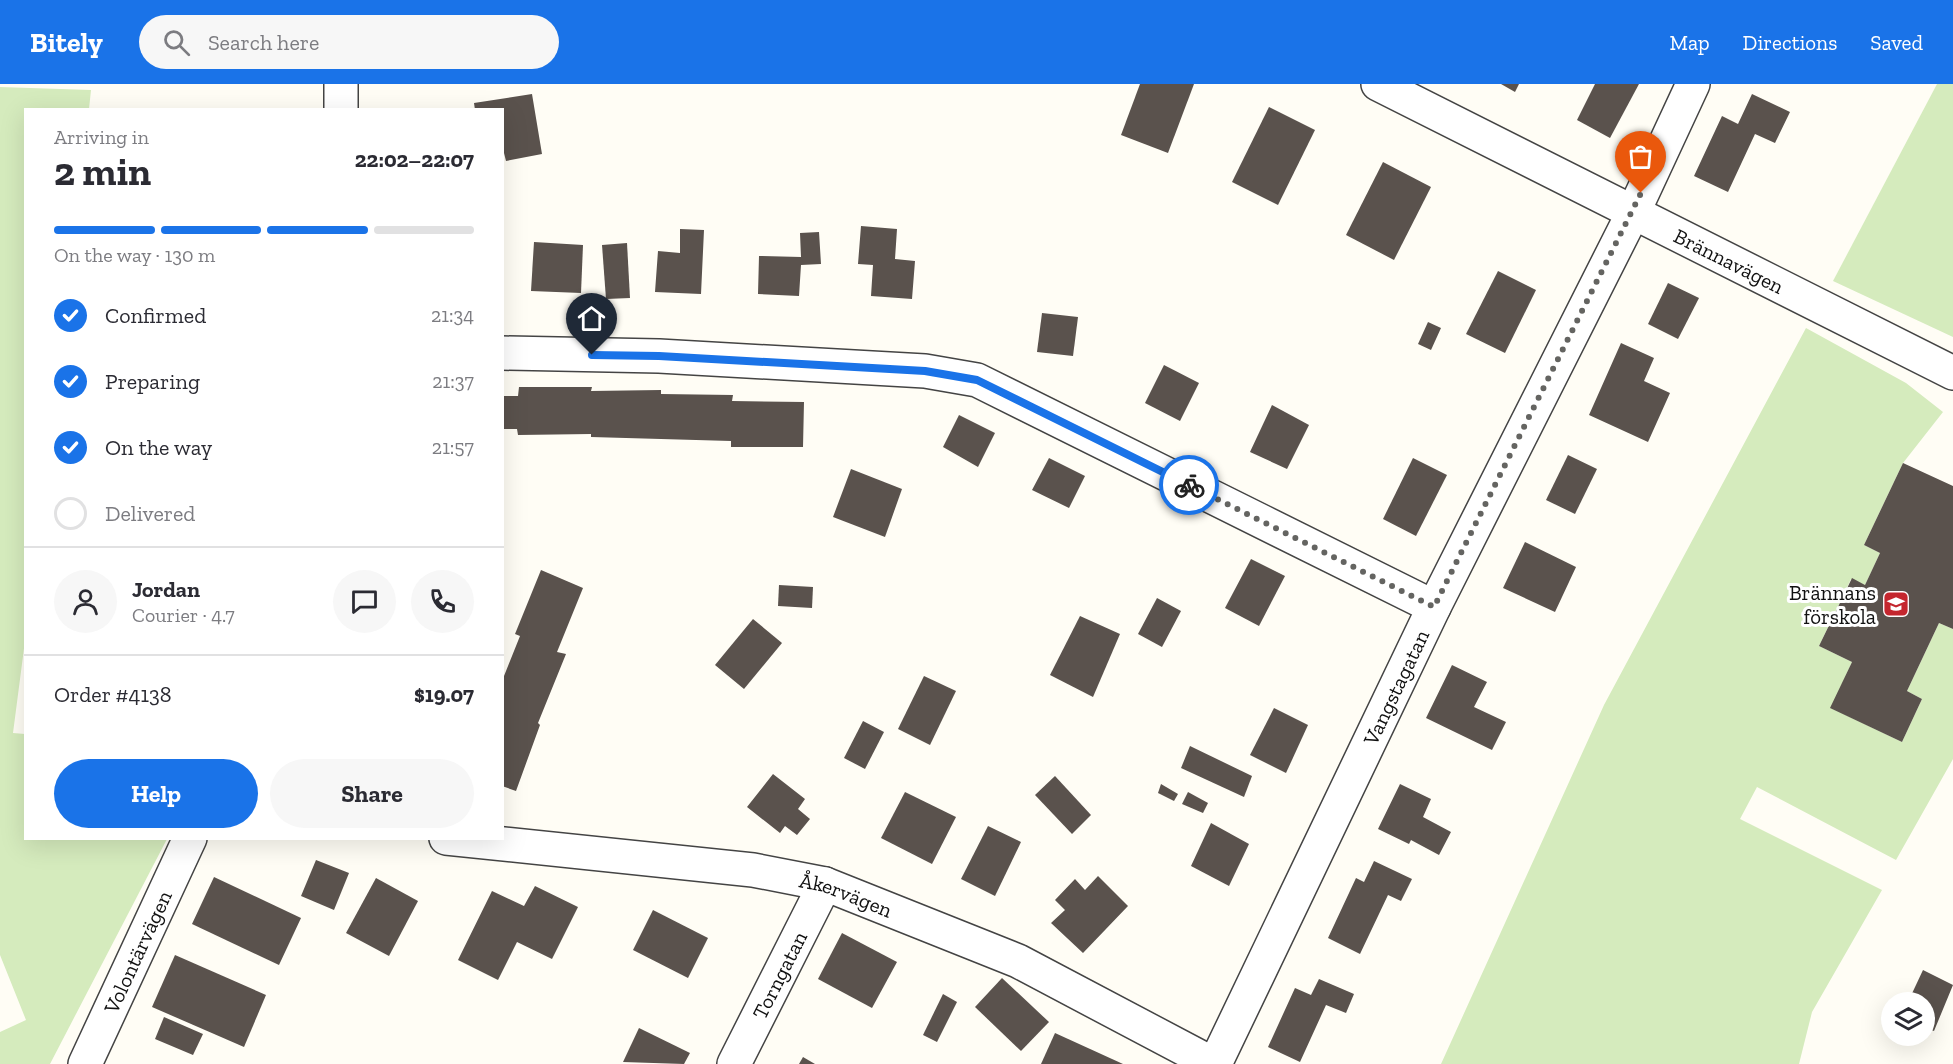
<!DOCTYPE html>
<html lang="en">
<head>
<meta charset="utf-8">
<style>
  :root { --surface:#fff; --page:#f7f7f7; --text:#2b2b33; --muted:#7c7c81; --line:#e1e1e2; --accent:#1a73e8 }
  body { margin:0; font-family:"Zilla Slab",serif; background:var(--page); color:var(--text); height:100vh; display:flex; flex-direction:column; font-size:22px; white-space:nowrap }
  * { box-sizing:border-box; margin:0 }
  p { font-size:20px; color:var(--muted) }
  .icon { flex:none; width:33px; height:33px; fill:none; stroke:currentColor; stroke-width:2; stroke-linecap:round; stroke-linejoin:round }
  .map { position:relative; flex:1; overflow:hidden }
  .panel { position:absolute; left:24px; top:24px; width:480px; height:732px; display:flex; flex-direction:column; background:var(--surface); border-radius:0px; box-shadow:0 6px 24px #0002 }
  .panel>* { flex:none }
  .controls { position:absolute; left:1881px; top:908px; display:grid; gap:12px }
  .controls a { display:grid; place-items:center; width:54px; height:54px; border-radius:50%; background:var(--surface); box-shadow:0 6px 24px #0002; font-size:30px }
  .pin { position:absolute; display:grid; place-items:center; width:51px; height:51px; color:#fff; margin:-62px -26px; border-radius:50% 50% 50% 0; rotate:-45deg; box-shadow:0 0 6px #0007 }
  .pin .icon { rotate:45deg }
  .courier { position:absolute; display:grid; place-items:center; width:60px; height:60px; margin:-30px; border:4px solid #1a73e8; border-radius:50%; background:#fff; color:#222; box-shadow:0 2px 8px #0007 }
  .headline em { font-style:normal; font-weight:700 }
  .headline div { display:flex; flex-direction:column-reverse }
  .headline { display:flex; align-items:center; justify-content:space-between; height:102px; padding:0 30px }
  h1 { font-size:39px; font-weight:700; line-height:45px }
  .bar { display:grid; grid-template-columns:repeat(4,1fr); gap:9px 6px; align-content:center; height:72px; padding:0 30px }
  .bar i { height:8px; border-radius:4px; background:var(--line) }
  .bar .current { background:var(--accent) }
  .bar p { grid-column:span 4 }
  .line { display:flex; align-items:center; gap:15px; padding:0 30px; border-top:2px solid var(--line) }
  .line div { flex:1 }
  .round { display:grid; place-items:center; flex:none; width:63px; height:63px; border-radius:32px; background:var(--page) }
  ol { padding:0 30px; list-style:none }
  li { display:flex; align-items:center; gap:18px; height:66px }
  li p { margin-inline-start:auto }
  li .icon { padding:6px; border-radius:50%; background:var(--accent); color:#fff; stroke-width:4 }
  li:last-child { color:var(--muted) }
  li i { width:33px; height:33px; border:3px solid var(--line); border-radius:50% }
  .button { display:flex; gap:12px; margin-top:auto; padding:12px 30px }
  .button a { flex:1; height:69px; border-radius:36px; background:var(--accent); color:#fff; font-size:24px; font-weight:700; line-height:69px; text-align:center }
  .button a+a { background:var(--page); color:var(--text) }
  header { display:flex; align-items:center; gap:36px; box-sizing:border-box; height:84px; padding:0 30px; background:var(--accent); color:#fff }
  header strong { font-size:28px }
  nav { display:flex; gap:33px; margin-inline-start:auto; font-size:21px }
  .search { width:420px; height:54px; background:var(--page); display:flex; align-items:center; gap:15px; box-sizing:border-box; padding:0 21px; border-radius:33px; color:var(--muted); font-size:22px }
  .map>svg:first-child { display:block }
  .green { fill:#d5ebbd }
  .building { fill:#5a524d }
  .lines { fill:none; stroke-linecap:round; stroke-linejoin:round }
  .street-casing { stroke:#444; stroke-width:36 }
  .street { stroke:#fff; stroke-width:33 }
  .done { stroke:#646461; stroke-width:6; stroke-dasharray:0 10.8 }
  .route { stroke:#1a73e8; stroke-width:8 }
  .labels { text-anchor:middle; dominant-baseline:central; stroke-width:6; stroke-linejoin:round; paint-order:stroke }
  .street-label { font-size:21px; fill:#111; stroke:#fff }
  .poi-label { font-size:21px; fill:#111; stroke:#fff; text-anchor:end }
</style>
</head>
<body>
<header>
<strong>Bitely</strong>
<div class="search"><svg class="icon" aria-label="search" viewBox="0 0 24 24"><circle cx="10" cy="10" r="6"/><path d="M15 15l6 6"/></svg>Search here</div>
<nav><a>Map</a><a>Directions</a><a>Saved</a></nav>
</header>
<div class="map">
<svg width="1953" height="980" viewBox="0 0 1953 980">
  <rect width="100%" height="100%" fill="#fffdf5"/>
  <g class="green">
    <polygon points="1937,0 1953,0 1953,253 1833,197"/>
    <polygon points="0,3 91,6 89,25 26,26 26,549 13,649 25,650 26,754 167,755 50,980 0,980 0,948 26,936 0,871"/>
    <polygon points="1806,244 1906,299 1943,328 1903,379 1864,461 1880,469 1865,501 1851,495 1819,562 1852,578 1831,624 1902,658 1922,615 1907,607 1939,539 1953,545 1953,675 1896,776 1757,703 1740,735 1882,806 1812,928 1799,980 1441,980 1604,621"/>
  </g>
  <g class="building">
    <polygon points="1140,0 1194,0 1168,69 1121,51"/>
    <polygon points="1501,0 1519,0 1515,8"/>
    <polygon points="1595,0 1639,0 1610,54 1577,36"/>
    <polygon points="532,10 542,70 506,77 502,61 502,26 475,26 474,19"/>
    <polygon points="1752,10 1790,28 1775,59 1755,50 1728,108 1694,92 1722,32 1738,40"/>
    <polygon points="1269,23 1315,46 1278,121 1232,98"/>
    <polygon points="1383,78 1431,103 1394,176 1346,151"/>
    <polygon points="861,142 897,145 895,175 915,177 912,215 871,212 873,181 858,180"/>
    <polygon points="680,145 704,146 701,210 655,208 658,167 680,169"/>
    <polygon points="819,148 821,180 801,181 799,212 758,210 759,172 801,173 800,149"/>
    <polygon points="534,158 583,161 581,209 531,207"/>
    <polygon points="627,159 630,214 606,215 602,161"/>
    <polygon points="1498,187 1536,206 1505,269 1466,250"/>
    <polygon points="1668,199 1699,214 1678,255 1648,240"/>
    <polygon points="1042,229 1078,233 1073,272 1037,268"/>
    <polygon points="1428,238 1441,244 1431,266 1418,260"/>
    <polygon points="1621,259 1654,274 1644,297 1670,309 1648,358 1589,331"/>
    <polygon points="1164,281 1199,299 1180,337 1145,319"/>
    <polygon points="519,303 592,303 591,307 661,306 661,310 733,311 732,317 804,318 803,363 731,363 731,357 591,353 591,350 518,351 517,345 502,345 502,312 518,312"/>
    <polygon points="1272,321 1309,341 1287,385 1250,368"/>
    <polygon points="959,331 995,349 978,383 943,363"/>
    <polygon points="1568,371 1597,385 1575,430 1546,416"/>
    <polygon points="1049,374 1085,392 1069,424 1032,406"/>
    <polygon points="1413,374 1447,391 1416,452 1383,435"/>
    <polygon points="1903,379 1953,402 1953,545 1939,539 1907,607 1922,615 1902,658 1830,624 1852,578 1819,562 1852,494 1865,501 1880,469 1864,461"/>
    <polygon points="851,385 902,405 885,453 833,433"/>
    <polygon points="1525,458 1576,483 1555,528 1503,504"/>
    <polygon points="1251,475 1285,492 1259,542 1225,524"/>
    <polygon points="541,486 583,504 557,568 566,570 538,639 540,641 516,707 502,702 502,597 520,552 515,550"/>
    <polygon points="779,501 813,503 812,524 778,522"/>
    <polygon points="1157,514 1181,527 1162,563 1138,550"/>
    <polygon points="1080,532 1120,550 1093,613 1050,591"/>
    <polygon points="753,535 782,559 744,605 715,581"/>
    <polygon points="1452,581 1487,598 1474,623 1506,638 1492,666 1426,634"/>
    <polygon points="924,592 956,607 930,661 898,645"/>
    <polygon points="1274,624 1308,641 1286,689 1250,671"/>
    <polygon points="863,637 884,648 865,685 844,674"/>
    <polygon points="1190,662 1252,692 1244,713 1181,684"/>
    <polygon points="773,690 805,715 798,725 810,735 797,751 785,742 780,749 747,723"/>
    <polygon points="1055,692 1091,731 1072,750 1035,711"/>
    <polygon points="1161,700 1178,710 1174,717 1158,709"/>
    <polygon points="1400,700 1431,715 1423,733 1451,748 1439,771 1411,756 1409,760 1378,745"/>
    <polygon points="905,708 956,733 932,780 881,754"/>
    <polygon points="1188,708 1208,719 1203,729 1182,720"/>
    <polygon points="1211,739 1249,760 1229,802 1191,782"/>
    <polygon points="988,742 1021,758 995,812 961,795"/>
    <polygon points="316,776 349,789 334,826 301,812"/>
    <polygon points="1374,777 1412,795 1401,817 1388,811 1360,870 1328,854 1356,794 1364,798"/>
    <polygon points="1098,792 1128,822 1083,869 1051,839 1065,826 1055,816 1075,795 1085,806"/>
    <polygon points="214,793 301,834 279,881 192,840"/>
    <polygon points="376,794 418,817 389,872 346,849"/>
    <polygon points="535,802 578,823 552,875 517,858 498,896 458,876 492,807 524,822"/>
    <polygon points="653,826 708,854 688,894 633,866"/>
    <polygon points="842,849 897,878 872,924 818,895"/>
    <polygon points="175,871 266,911 244,963 152,923"/>
    <polygon points="1923,886 1953,901 1934,947 1924,943 1924,918 1908,918"/>
    <polygon points="1002,894 1049,938 1021,967 975,923"/>
    <polygon points="1319,895 1354,910 1346,929 1326,921 1300,978 1268,963 1295,904 1311,911"/>
    <polygon points="943,910 957,918 937,958 923,951"/>
    <polygon points="164,933 203,950 193,971 155,955"/>
    <polygon points="639,944 690,969 684,980 623,978"/>
    <polygon points="1055,949 1123,980 1041,980"/>
    <polygon points="803,973 815,980 799,980"/>
  </g>
  <g class="lines">
    <defs>
      <g id="street">
        <polyline points="341,0 341,26"/>
        <path id="s1" d="M1378,0L1953,289"/>
        <polyline points="502,269 659,272 925,287 977,296 1434,523"/>
        <path id="s2" d="M446,754L753,786L825,800L1018,877L1213,980"/>
        <path id="s3" d="M85,980L190,754"/>
        <path id="s4" d="M734,980L825,800"/>
        <path id="s5" d="M1215,980L1434,523L1634,127L1693,0"/>
      </g>
    </defs>
    <use href="#street" class="street-casing"/>
    <use href="#street" class="street"/>
  </g>
  <g class="lines">
    <polyline class="done" points="1189,401 1434,523 1641,109"/>
    <polyline class="route" points="592,271 659,272 925,287 977,296 1189,401"/>
  </g>
  <defs>
    <symbol id="school-square" viewBox="-11 -11 22 22"><rect x="-9" y="-9" width="18" height="18" rx="4" fill="#c4262e" stroke="#fff"/><path d="M0-5L7-2L0 1L-7-2ZM-4 1L0 2.5L4 1V4Q0 6-4 4Z" fill="#fff"/></symbol>
  </defs>
  <g fill-rule="evenodd">
    <use href="#school-square" x="1881" y="505" width="30" height="30"/>
  </g>
  <g class="labels">
    <g class="street-label">
      <text stroke="none"><textPath href="#s1" startOffset="393">Brännavägen</textPath></text>
      <text stroke="none"><textPath href="#s5" startOffset="418">Vangstagatan</textPath></text>
      <text stroke="none"><textPath href="#s2" startOffset="405">Åkervägen</textPath></text>
      <text stroke="none"><textPath href="#s3" startOffset="124">Volontärvägen</textPath></text>
      <text stroke="none"><textPath href="#s4" startOffset="100">Torngatan</textPath></text>
    </g>
    <g class="poi-label">
      <text x="1876" y="508">Brännans<tspan x="1876" dy="24">förskola</tspan></text>
    </g>
  </g>
</svg>
<div class="controls">
<a><svg class="icon" aria-label="layers" viewBox="0 0 24 24"><path d="M12 4l9 5-9 5-9-5zM3 14l9 5 9-5"/></svg></a>
</div>
<div class="pin" style="left:1641px;top:109px;background:#ea580c"><svg class="icon" aria-label="bag" viewBox="0 0 24 24"><path d="M5 8h14l-1 12H6zM9 8a3 3 0 0 1 6 0"/></svg></div>
<div class="pin" style="left:592px;top:271px;background:#1f2937"><svg class="icon" aria-label="home" viewBox="0 0 24 24"><path d="M3 11l9-7 9 7M6 9v11h12V9"/></svg></div>
<div class="courier" style="left:1189px;top:401px"><svg class="icon" aria-label="bike" viewBox="0 0 24 24"><circle cx="6" cy="16" r="4"/><circle cx="18" cy="16" r="4"/><path d="M6 16l4-8h5l3 8M10 8l3 8H6M13 5h3"/></svg></div>
<section class="panel">
<div class="headline"><div><h1>2 min</h1><p>Arriving in</p></div><em>22:02–22:07</em></div>
<div class="bar"><i class="current"></i><i class="current"></i><i class="current"></i><i></i><p>On the way · 130 m</p></div>
<ol>
<li><svg class="icon" aria-label="check" viewBox="0 0 24 24"><path d="M5 12l5 5 9-10"/></svg>Confirmed<p>21:34</p></li>
<li><svg class="icon" aria-label="check" viewBox="0 0 24 24"><path d="M5 12l5 5 9-10"/></svg>Preparing<p>21:37</p></li>
<li><svg class="icon" aria-label="check" viewBox="0 0 24 24"><path d="M5 12l5 5 9-10"/></svg>On the way<p>21:57</p></li>
<li><i></i>Delivered</li>
</ol>
<div class="line" style="height:108px"><a class="round"><svg class="icon" aria-label="person" viewBox="0 0 24 24"><circle cx="12" cy="8" r="4"/><path d="M4 21q1-7 8-7t8 7"/></svg></a><div><b>Jordan</b><p>Courier · 4.7</p></div><a class="round"><svg class="icon" aria-label="chat" viewBox="0 0 24 24"><path d="M4 5h16v11H9l-5 4z"/></svg></a><a class="round"><svg class="icon" aria-label="phone" viewBox="0 0 24 24"><path d="M5 4h4l2 5-3 2q2 4 5 5l2-3 5 2v4C11 20 4 13 5 4z"/></svg></a></div>
<div class="line" style="height:78px"><div>Order #4138</div><b>$19.07</b></div>
<div class="button"><a>Help</a><a>Share</a></div>
</section>
</div>
</body>
</html>
